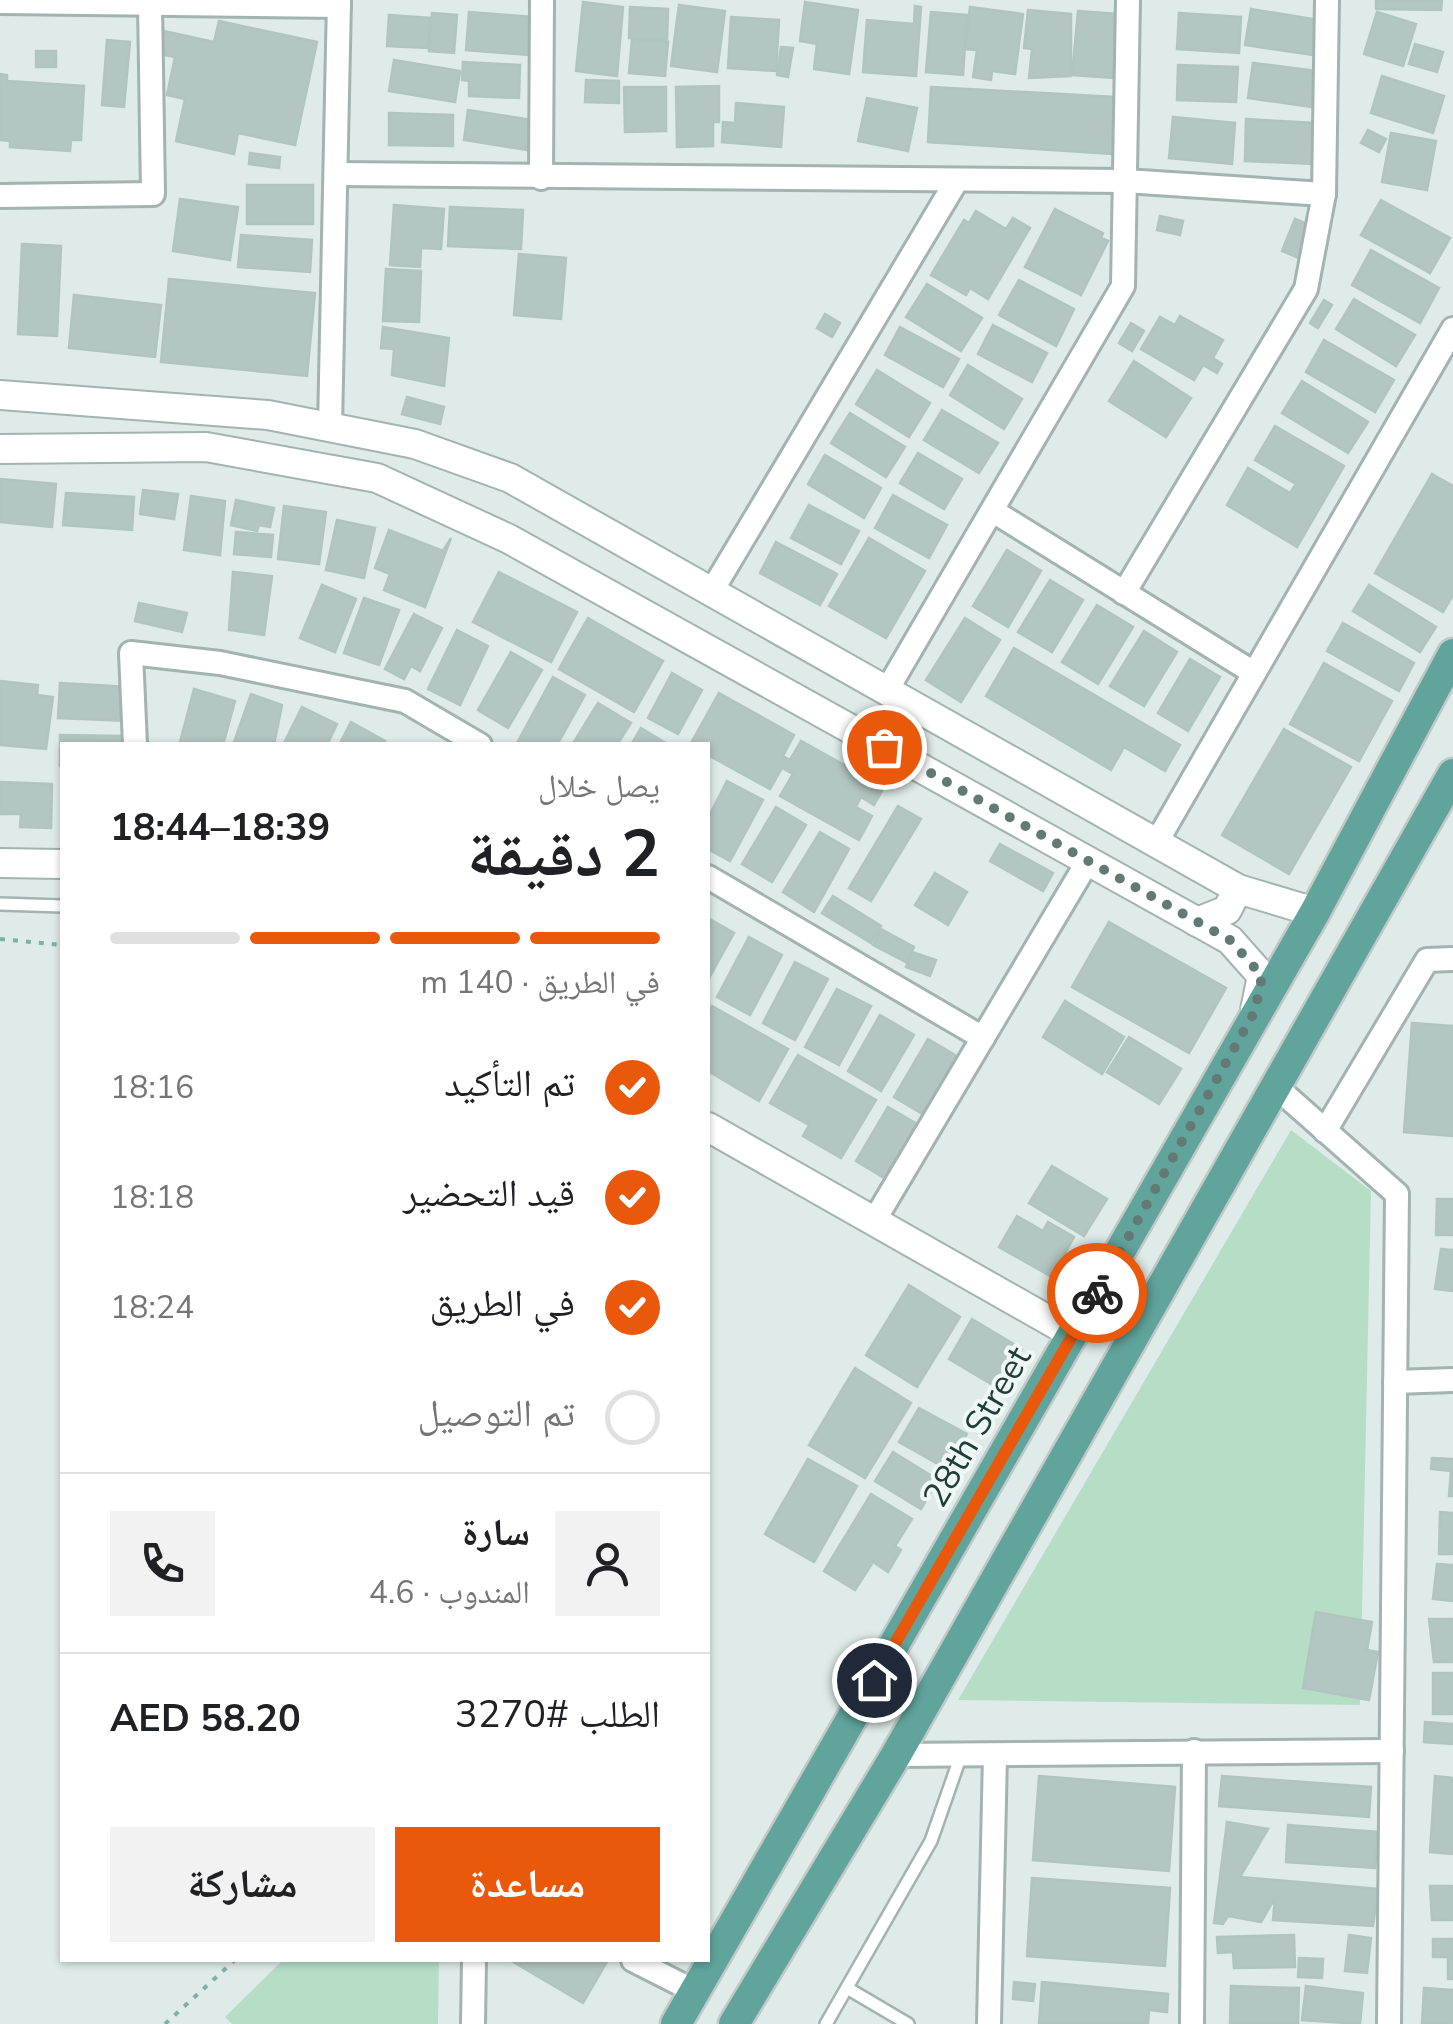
<!DOCTYPE html>
<html lang="ar">
<head>
<meta charset="utf-8">
<style>
  :root { --surface:#fff; --page:#f2f2f2; --text:#202124; --muted:#757577; --line:#e0e0e0; --accent:#ea580c }
  body { margin:0; font-family:"Nunito Sans","Noto Naskh Arabic",sans-serif; background:var(--page); color:var(--text); direction:rtl; height:100vh; display:flex; flex-direction:column; font-size:38px; white-space:nowrap }
  * { box-sizing:border-box; margin:0 }
  p { font-size:32px; color:var(--muted) }
  .icon { flex:none; width:55px; height:55px; fill:none; stroke:currentColor; stroke-width:2; stroke-linecap:round; stroke-linejoin:round }
  .map { position:relative; flex:1; overflow:hidden; direction:ltr }
  .side { position:absolute; left:60px; top:742px; width:650px; height:1220px; display:flex; flex-direction:column; background:var(--surface); border-radius:0px; box-shadow:0 2px 8px #0004; direction:rtl }
  .side>* { flex:none }
  .pin { position:absolute; display:grid; place-items:center; width:85px; height:85px; color:#fff; margin:-42px; border:5px solid #fff; border-radius:50%; box-shadow:0 2px 10px #0007 }
  .courier { position:absolute; display:grid; place-items:center; width:100px; height:100px; margin:-50px; border:8px solid #ea580c; border-radius:50%; background:#fff; color:#222; box-shadow:0 2px 12px #0007 }
  .head em { font-style:normal; font-weight:700 }
  .head div { display:flex; flex-direction:column-reverse }
  .head { display:flex; align-items:center; justify-content:space-between; height:170px; padding:0 50px }
  h1 { font-size:65px; font-weight:700; line-height:75px }
  .bar { display:grid; grid-template-columns:repeat(4,1fr); gap:15px 10px; align-content:center; height:120px; padding:0 50px }
  .bar i { height:12px; border-radius:8px; background:var(--line) }
  .bar .current { background:var(--accent) }
  .bar p { grid-column:span 4 }
  .line { display:flex; align-items:center; gap:25px; padding:0 50px; border-top:2px solid var(--line) }
  .line div { flex:1 }
  .round { display:grid; place-items:center; flex:none; width:105px; height:105px; border-radius:0px; background:var(--page) }
  ol { padding:0 50px; list-style:none }
  li { display:flex; align-items:center; gap:30px; height:110px }
  li p { margin-inline-start:auto }
  li .icon { padding:10px; border-radius:50%; background:var(--accent); color:#fff; stroke-width:4 }
  li:last-child { color:var(--muted) }
  li i { width:55px; height:55px; border:5px solid var(--line); border-radius:50% }
  .primary-button { display:flex; gap:20px; margin-top:auto; padding:20px 50px }
  .primary-button a { flex:1; height:115px; border-radius:0px; background:var(--accent); color:#fff; font-size:40px; font-weight:700; line-height:115px; text-align:center }
  .primary-button a+a { background:var(--page); color:var(--text) }
  .map>svg:first-child { display:block }
  .green { fill:#b6dec7 }
  .building { fill:#b4c6c1; stroke:#b1c5c0; stroke-width:2.5 }
  .lines { fill:none; stroke-linecap:round; stroke-linejoin:round }
  .service-casing { stroke:#a2b3b0; stroke-width:16 }
  .minor-casing { stroke:#a2b3b0; stroke-width:28 }
  .tertiary-casing { stroke:#a2b3b0; stroke-width:32 }
  .primary-casing { stroke:#c0c8c8; stroke-width:35 }
  .path { stroke:#7db1a8; stroke-width:4; stroke-dasharray:5 8; stroke-linecap:butt }
  .service { stroke:#fff; stroke-width:11 }
  .minor { stroke:#fff; stroke-width:22 }
  .tertiary { stroke:#fff; stroke-width:28 }
  .primary { stroke:#60a49c; stroke-width:30 }
  .done { stroke:#627976; stroke-width:10; stroke-dasharray:0 18 }
  .route { stroke:#ea580c; stroke-width:12 }
  .labels { text-anchor:middle; dominant-baseline:central; stroke-width:8; stroke-linejoin:round; paint-order:stroke }
  .street-label { font-size:35px; fill:#1f3c39; stroke:#eff8f5 }
</style>
</head>
<body>
<div class="map">
<svg width="1453" height="2024" viewBox="0 0 1453 2024">
  <rect width="100%" height="100%" fill="#dfebe8"/>
  <g class="green">
    <polygon points="1291,1130 1371,1191 1360,1705 958,1700"/>
    <polygon points="283,1960 439,1960 438,2024 232,2024 225,2017"/>
  </g>
  <g class="building">
    <polygon points="1376,0 1442,0 1441,10 1376,9"/>
    <polygon points="583,2 623,7 617,76 576,71"/>
    <polygon points="805,2 858,10 849,74 814,69 817,44 800,41"/>
    <polygon points="679,5 725,11 717,72 671,66"/>
    <polygon points="915,6 921,7 916,76 863,72 867,20 914,24"/>
    <polygon points="630,7 668,9 667,40 629,38"/>
    <polygon points="970,7 1023,14 1015,74 992,71 991,80 973,77 977,50 965,49"/>
    <polygon points="1251,9 1319,20 1314,55 1245,45"/>
    <polygon points="1028,10 1071,14 1071,76 1029,78 1032,49 1024,48"/>
    <polygon points="1078,11 1118,14 1113,78 1072,75"/>
    <polygon points="469,12 532,17 529,55 466,50"/>
    <polygon points="931,12 967,15 963,75 926,72"/>
    <polygon points="1377,12 1416,24 1403,66 1364,54"/>
    <polygon points="432,13 457,15 454,53 429,51"/>
    <polygon points="1179,13 1241,17 1239,53 1177,49"/>
    <polygon points="389,15 430,18 428,48 387,46"/>
    <polygon points="731,17 779,20 776,71 728,68"/>
    <polygon points="219,21 317,42 295,145 238,133 234,154 176,141 185,99 167,95 175,57 159,54 164,31 214,42"/>
    <polygon points="632,39 668,42 665,76 629,73"/>
    <polygon points="107,40 130,42 124,107 102,105"/>
    <polygon points="1415,44 1443,52 1437,72 1409,64"/>
    <polygon points="781,47 793,48 788,77 777,75"/>
    <rect x="36" y="51" width="20" height="16"/>
    <polygon points="394,60 460,71 455,102 389,91"/>
    <polygon points="463,62 520,65 519,98 469,96 469,81 462,80"/>
    <polygon points="1253,63 1317,71 1312,107 1248,98"/>
    <polygon points="1178,65 1238,67 1236,102 1177,100"/>
    <polygon points="0,74 7,75 7,81 84,86 81,140 71,140 70,151 10,147 10,141 0,140"/>
    <polygon points="1382,76 1444,96 1433,133 1371,113"/>
    <polygon points="586,80 619,81 619,103 585,102"/>
    <polygon points="719,86 719,122 713,122 713,146 677,147 676,87"/>
    <polygon points="624,87 666,87 666,131 625,132"/>
    <polygon points="931,87 1115,97 1112,154 928,142"/>
    <polygon points="867,98 917,108 908,151 858,141"/>
    <polygon points="736,103 784,107 781,147 722,142 723,122 735,123"/>
    <polygon points="468,110 539,121 534,151 464,140"/>
    <polygon points="389,113 453,115 453,146 389,145"/>
    <polygon points="1173,117 1235,123 1232,164 1169,158"/>
    <polygon points="1246,119 1315,123 1313,164 1245,161"/>
    <polygon points="1368,130 1386,139 1379,152 1361,143"/>
    <polygon points="1391,133 1436,141 1427,190 1382,182"/>
    <polygon points="250,153 280,157 279,168 249,164"/>
    <rect x="247" y="185" width="66" height="39"/>
    <polygon points="180,199 238,207 230,260 173,251"/>
    <polygon points="1381,200 1450,238 1430,273 1361,235"/>
    <polygon points="394,205 444,209 441,249 421,248 420,267 390,265"/>
    <polygon points="450,207 523,210 521,249 448,246"/>
    <polygon points="1055,209 1103,233 1101,238 1108,241 1081,295 1025,267"/>
    <polygon points="976,211 1006,229 1013,218 1030,228 988,299 970,288 966,295 931,275 964,220 969,223"/>
    <polygon points="1160,216 1183,221 1180,235 1157,230"/>
    <polygon points="1295,219 1312,226 1299,258 1282,251"/>
    <polygon points="241,235 312,240 310,272 238,267"/>
    <polygon points="22,244 61,246 57,336 18,334"/>
    <polygon points="1371,250 1439,288 1420,323 1352,285"/>
    <polygon points="519,254 566,258 561,319 514,315"/>
    <polygon points="386,269 421,271 419,322 383,321"/>
    <polygon points="169,279 315,293 307,376 161,362"/>
    <polygon points="1019,280 1074,309 1056,346 999,315"/>
    <polygon points="927,284 982,318 961,351 906,317"/>
    <polygon points="74,295 161,305 155,357 69,348"/>
    <polygon points="1354,299 1415,335 1396,366 1336,329"/>
    <polygon points="1324,300 1332,305 1318,328 1310,323"/>
    <polygon points="825,314 840,323 832,337 817,328"/>
    <polygon points="1180,316 1223,340 1213,358 1222,364 1217,373 1203,365 1194,380 1141,349 1160,317 1175,325"/>
    <polygon points="1131,323 1144,331 1132,351 1119,343"/>
    <polygon points="993,325 1047,353 1032,382 978,354"/>
    <polygon points="383,327 449,338 444,386 392,375 394,349 381,348"/>
    <polygon points="900,327 959,359 943,387 885,355"/>
    <polygon points="1324,340 1394,380 1375,412 1306,372"/>
    <polygon points="1134,361 1191,398 1166,437 1109,401"/>
    <polygon points="968,365 1022,399 1004,429 950,395"/>
    <polygon points="877,370 930,403 909,437 856,404"/>
    <polygon points="1302,381 1368,422 1348,453 1282,413"/>
    <polygon points="407,397 444,407 440,424 402,414"/>
    <polygon points="942,410 998,443 979,473 924,440"/>
    <polygon points="850,413 905,447 886,477 831,443"/>
    <polygon points="1275,426 1344,466 1297,547 1227,505 1248,468 1290,493 1296,484 1255,460"/>
    <polygon points="918,453 962,479 944,509 900,483"/>
    <polygon points="825,455 881,488 864,518 808,484"/>
    <polygon points="1432,474 1453,486 1453,595 1443,612 1375,573"/>
    <polygon points="0,479 56,484 52,527 0,522"/>
    <polygon points="143,490 178,494 174,519 140,514"/>
    <polygon points="66,493 134,497 132,530 63,525"/>
    <polygon points="893,495 947,525 929,558 875,528"/>
    <polygon points="191,496 225,501 220,555 184,550"/>
    <polygon points="236,500 274,508 270,527 259,525 257,531 231,525"/>
    <polygon points="809,505 859,531 841,564 791,538"/>
    <polygon points="284,506 326,512 319,564 278,559"/>
    <polygon points="337,520 375,528 364,578 326,570"/>
    <polygon points="389,530 443,551 451,538 425,607 384,590 390,574 375,568"/>
    <polygon points="236,532 273,535 271,557 234,554"/>
    <polygon points="869,538 925,571 886,638 829,606"/>
    <polygon points="776,542 837,574 820,605 760,573"/>
    <polygon points="1007,550 1041,571 1008,627 973,606"/>
    <polygon points="233,572 272,576 264,635 229,630"/>
    <polygon points="499,572 577,612 551,662 473,622"/>
    <polygon points="1050,580 1083,600 1052,652 1018,632"/>
    <polygon points="322,585 356,599 335,652 300,638"/>
    <polygon points="1369,585 1436,627 1420,652 1353,611"/>
    <polygon points="364,598 399,610 379,665 344,653"/>
    <polygon points="139,603 187,613 182,632 135,621"/>
    <polygon points="1097,605 1133,627 1098,684 1062,662"/>
    <polygon points="414,614 442,628 420,671 411,666 404,679 385,669"/>
    <polygon points="588,618 663,661 634,712 559,669"/>
    <polygon points="965,618 1000,640 961,702 926,680"/>
    <polygon points="1343,623 1414,663 1399,691 1327,651"/>
    <polygon points="457,630 488,646 460,705 428,689"/>
    <polygon points="1144,631 1177,652 1144,706 1110,686"/>
    <polygon points="1014,648 1180,745 1165,771 1124,747 1111,770 986,696"/>
    <polygon points="511,652 542,670 508,728 478,710"/>
    <polygon points="1190,659 1220,677 1188,731 1158,713"/>
    <polygon points="1324,663 1392,701 1359,761 1290,724"/>
    <polygon points="672,673 702,690 678,734 648,718"/>
    <polygon points="553,677 585,695 557,745 516,745"/>
    <polygon points="0,681 38,685 37,695 53,697 46,749 0,745"/>
    <polygon points="60,683 130,687 129,721 58,718"/>
    <polygon points="194,689 235,701 223,745 180,742"/>
    <polygon points="719,693 794,735 783,756 790,760 801,741 884,787 874,805 861,797 856,807 872,816 859,840 780,796 793,774 782,768 770,789 708,755 708,745 690,745"/>
    <polygon points="251,694 282,705 274,745 233,745"/>
    <polygon points="598,703 631,723 617,745 572,745"/>
    <polygon points="302,707 337,724 327,745 283,745"/>
    <polygon points="351,722 385,741 382,745 339,745"/>
    <polygon points="641,728 669,745 631,745"/>
    <polygon points="1284,729 1351,767 1289,874 1222,835"/>
    <polygon points="60,735 125,736 125,745 62,745 60,767"/>
    <polygon points="727,781 763,800 730,861 708,849 708,818"/>
    <polygon points="0,782 52,784 51,828 20,827 21,814 0,814"/>
    <polygon points="898,806 921,819 871,901 849,888"/>
    <polygon points="776,807 806,825 772,882 742,864"/>
    <polygon points="820,832 849,849 814,912 783,892"/>
    <polygon points="1000,844 1053,873 1043,891 990,861"/>
    <polygon points="935,873 967,892 948,925 915,905"/>
    <polygon points="833,896 881,926 871,943 822,913"/>
    <polygon points="708,918 734,933 708,980"/>
    <polygon points="1109,922 1226,988 1189,1053 1072,987"/>
    <polygon points="881,929 914,947 906,962 873,945"/>
    <polygon points="749,937 782,955 750,1015 717,997"/>
    <polygon points="912,952 936,960 930,976 906,967"/>
    <polygon points="795,962 828,979 795,1040 763,1023"/>
    <polygon points="837,989 871,1006 839,1065 805,1047"/>
    <polygon points="1065,1001 1124,1037 1102,1074 1043,1037"/>
    <polygon points="712,1006 788,1049 759,1101 708,1071 708,1014"/>
    <polygon points="880,1015 914,1035 881,1091 848,1071"/>
    <polygon points="1412,1023 1453,1026 1453,1136 1404,1132"/>
    <polygon points="1129,1037 1181,1069 1159,1104 1107,1072"/>
    <polygon points="928,1039 960,1058 931,1119 894,1097"/>
    <polygon points="798,1055 876,1100 841,1158 803,1136 809,1125 770,1103"/>
    <polygon points="888,1107 924,1128 891,1182 856,1161"/>
    <polygon points="1052,1166 1107,1199 1084,1236 1029,1203"/>
    <polygon points="1437,1199 1453,1199 1453,1235 1436,1235"/>
    <polygon points="1017,1216 1043,1231 1048,1222 1074,1237 1052,1277 999,1247"/>
    <polygon points="1441,1249 1453,1250 1453,1291 1435,1289"/>
    <polygon points="909,1285 960,1317 917,1387 866,1355"/>
    <polygon points="972,1319 1022,1349 998,1388 949,1359"/>
    <polygon points="855,1368 911,1403 865,1478 809,1445"/>
    <polygon points="919,1408 967,1434 947,1469 899,1442"/>
    <polygon points="893,1452 938,1480 921,1509 875,1481"/>
    <polygon points="1432,1458 1453,1459 1453,1496 1449,1496 1451,1471 1431,1469"/>
    <polygon points="808,1459 857,1486 814,1562 765,1534"/>
    <polygon points="871,1494 912,1519 895,1546 901,1550 888,1572 873,1562 855,1590 824,1571"/>
    <polygon points="1440,1512 1453,1513 1453,1554 1439,1554"/>
    <polygon points="1437,1564 1453,1565 1453,1601 1433,1599"/>
    <polygon points="1316,1612 1372,1622 1367,1650 1378,1652 1369,1700 1303,1688"/>
    <polygon points="1429,1619 1453,1619 1453,1662 1434,1662"/>
    <rect x="1433" y="1673" width="20" height="41"/>
    <polygon points="1425,1722 1453,1724 1453,1744 1424,1742"/>
    <polygon points="1039,1776 1175,1787 1169,1871 1033,1860"/>
    <polygon points="1222,1776 1371,1787 1369,1817 1219,1806"/>
    <polygon points="1435,1776 1453,1778 1453,1854 1430,1852"/>
    <polygon points="1227,1822 1268,1829 1240,1877 1378,1889 1373,1926 1273,1920 1275,1898 1261,1922 1228,1916 1223,1924 1214,1923"/>
    <polygon points="1288,1825 1378,1832 1375,1868 1286,1862"/>
    <polygon points="1032,1878 1170,1888 1165,1966 1027,1956"/>
    <polygon points="1430,1886 1453,1886 1453,1920 1432,1920"/>
    <polygon points="1294,1935 1295,1967 1234,1968 1233,1952 1218,1953 1217,1937"/>
    <polygon points="1349,1935 1371,1938 1367,1973 1345,1971"/>
    <polygon points="1433,1939 1453,1939 1453,1979 1448,1979 1448,1957 1433,1957"/>
    <polygon points="1299,1958 1323,1959 1322,1978 1298,1977"/>
    <polygon points="510,1960 608,1960 583,2003"/>
    <polygon points="1014,1982 1035,1984 1033,2001 1013,1999"/>
    <polygon points="1042,1982 1168,1994 1167,2012 1149,2010 1148,2024 1039,2024"/>
    <polygon points="1231,1986 1299,1988 1298,2024 1230,2024"/>
    <polygon points="1306,1986 1363,1993 1360,2024 1302,2020"/>
    <polygon points="1424,1988 1453,1990 1453,2024 1422,2024"/>
  </g>
  <g class="lines">
    <defs>
      <g id="service">
        <polyline points="0,904 62,906"/>
        <polyline points="847,1988 908,2024"/>
        <polyline points="826,2024 931,1841 961,1755"/>
      </g>
      <g id="minor">
        <polyline points="0,2 339,6"/>
        <polyline points="336,174 1125,181 1324,194"/>
        <polyline points="541,178 542,0"/>
        <polyline points="0,196 153,194 150,4"/>
        <polyline points="330,427 339,0"/>
        <polyline points="993,511 1254,673"/>
        <polyline points="713,589 957,180"/>
        <polyline points="1124,593 1306,289 1324,194 1327,0"/>
        <polyline points="887,690 1123,286 1128,0"/>
        <polyline points="135,745 131,653 220,663 405,701 480,745"/>
        <polyline points="1156,843 1453,329"/>
        <polyline points="708,877 983,1038"/>
        <polyline points="1275,1086 1397,1194 1389,2024"/>
        <polyline points="1325,1131 1427,960 1453,959"/>
        <polyline points="874,1221 1088,861"/>
        <polyline points="1395,1382 1453,1380"/>
        <polyline points="896,1755 1392,1751"/>
        <polyline points="633,1960 694,1991"/>
        <polyline points="473,2024 474,1960"/>
        <polyline points="989,2024 995,1755"/>
        <polyline points="1192,2024 1194,1751"/>
      </g>
      <g id="tertiary">
        <polyline points="0,395 268,415 415,444 510,478 1238,889 1315,912"/>
        <polyline points="0,449 206,447 377,478 509,539 1230,940 1262,976 1255,1010"/>
        <polyline points="0,863 62,864"/>
        <polyline points="1197,922 1227,910 1238,889"/>
        <polyline points="708,1127 1073,1334"/>
      </g>
      <g id="primary">
        <polyline points="676,2024 1315,912 1453,654"/>
        <polyline points="734,2024 896,1755 1453,774"/>
      </g>
    </defs>
    <use href="#service" class="service-casing"/>
    <use href="#minor" class="minor-casing"/>
    <use href="#tertiary" class="tertiary-casing"/>
    <use href="#primary" class="primary-casing"/>
    <g class="path">
      <polyline points="0,939 62,945"/>
      <polyline points="165,2024 235,1960"/>
    </g>
    <use href="#service" class="service"/>
    <use href="#minor" class="minor"/>
    <use href="#tertiary" class="tertiary"/>
    <use href="#primary" class="primary"/>
  </g>
  <g class="lines">
    <polyline class="done" points="884,747 1230,940 1262,976 1255,1011 1097,1293"/>
    <polyline class="route" points="874,1680 1097,1293"/>
  </g>
  <g class="labels">
    <g class="street-label">
      <text transform="translate(977 1427) rotate(-60)">28th Street</text>
    </g>
  </g>
</svg>
<div class="pin" style="left:884px;top:747px;background:#ea580c"><svg class="icon" aria-label="bag" viewBox="0 0 24 24"><path d="M5 8h14l-1 12H6zM9 8a3 3 0 0 1 6 0"/></svg></div>
<div class="pin" style="left:874px;top:1680px;background:#1f2937"><svg class="icon" aria-label="home" viewBox="0 0 24 24"><path d="M3 11l9-7 9 7M6 9v11h12V9"/></svg></div>
<div class="courier" style="left:1097px;top:1293px"><svg class="icon" aria-label="bike" viewBox="0 0 24 24"><circle cx="6" cy="16" r="4"/><circle cx="18" cy="16" r="4"/><path d="M6 16l4-8h5l3 8M10 8l3 8H6M13 5h3"/></svg></div>
<section class="side">
<div class="head"><div><h1>2 دقيقة</h1><p>يصل خلال</p></div><em>18:39–18:44</em></div>
<div class="bar"><i class="current"></i><i class="current"></i><i class="current"></i><i></i><p>في الطريق · 140 m</p></div>
<ol>
<li><svg class="icon" aria-label="check" viewBox="0 0 24 24"><path d="M5 12l5 5 9-10"/></svg>تم التأكيد<p>18:16</p></li>
<li><svg class="icon" aria-label="check" viewBox="0 0 24 24"><path d="M5 12l5 5 9-10"/></svg>قيد التحضير<p>18:18</p></li>
<li><svg class="icon" aria-label="check" viewBox="0 0 24 24"><path d="M5 12l5 5 9-10"/></svg>في الطريق<p>18:24</p></li>
<li><i></i>تم التوصيل</li>
</ol>
<div class="line" style="height:180px"><a class="round"><svg class="icon" aria-label="person" viewBox="0 0 24 24"><circle cx="12" cy="8" r="4"/><path d="M4 21q1-7 8-7t8 7"/></svg></a><div><b>سارة</b><p>المندوب · 4.6</p></div><a class="round"><svg class="icon" aria-label="phone" viewBox="0 0 24 24"><path d="M5 4h4l2 5-3 2q2 4 5 5l2-3 5 2v4C11 20 4 13 5 4z"/></svg></a></div>
<div class="line" style="height:130px"><div>الطلب #3270</div><b>AED 58.20</b></div>
<div class="primary-button"><a>مساعدة</a><a>مشاركة</a></div>
</section>
</div>
</body>
</html>
